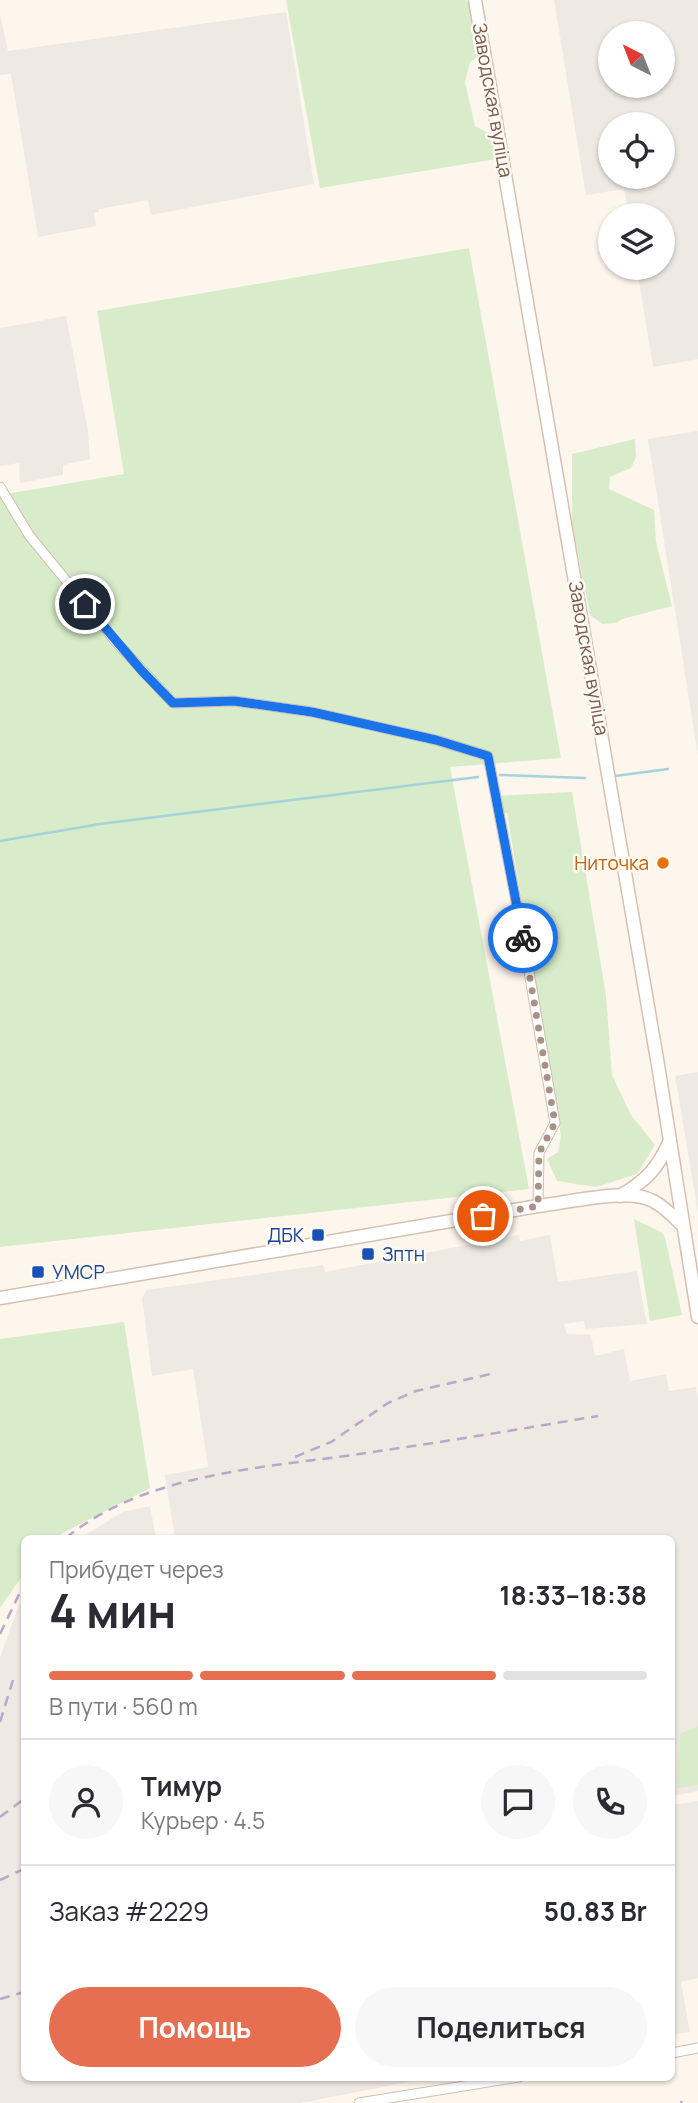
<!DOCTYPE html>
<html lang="ru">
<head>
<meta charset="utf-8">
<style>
  :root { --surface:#fff; --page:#f7f7f7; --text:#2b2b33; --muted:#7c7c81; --line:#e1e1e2; --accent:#e76f51 }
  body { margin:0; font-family:Manrope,sans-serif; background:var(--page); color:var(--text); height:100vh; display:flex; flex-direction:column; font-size:26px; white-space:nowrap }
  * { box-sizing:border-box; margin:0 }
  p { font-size:23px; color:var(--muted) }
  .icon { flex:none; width:38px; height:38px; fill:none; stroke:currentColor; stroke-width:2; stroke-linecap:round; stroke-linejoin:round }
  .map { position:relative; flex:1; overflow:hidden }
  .details { position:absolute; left:21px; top:1535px; width:654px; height:546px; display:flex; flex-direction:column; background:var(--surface); border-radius:10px; box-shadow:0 2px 5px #0004 }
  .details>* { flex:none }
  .needle { width:46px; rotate:318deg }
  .fabs { position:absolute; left:598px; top:21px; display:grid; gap:14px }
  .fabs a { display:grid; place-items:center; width:77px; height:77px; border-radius:50%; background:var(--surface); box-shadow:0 2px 5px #0004; font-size:35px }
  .pin { position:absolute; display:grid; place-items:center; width:60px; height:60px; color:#fff; margin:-30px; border:4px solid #fff; border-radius:50%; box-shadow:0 2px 7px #0007 }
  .courier { position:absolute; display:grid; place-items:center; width:70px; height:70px; margin:-35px; border:5px solid #1a73e8; border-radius:50%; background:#fff; color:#222; box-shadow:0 2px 9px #0007 }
  .summary em { font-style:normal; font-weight:700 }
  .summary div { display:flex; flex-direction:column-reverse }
  .summary { display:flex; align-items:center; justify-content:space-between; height:119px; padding:0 28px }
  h1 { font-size:46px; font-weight:700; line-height:52px }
  .bar { display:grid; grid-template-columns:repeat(4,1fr); gap:10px 7px; align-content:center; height:84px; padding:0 28px }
  .bar i { height:9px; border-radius:5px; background:var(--line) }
  .bar .active { background:var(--accent) }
  .bar p { grid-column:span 4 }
  .line { display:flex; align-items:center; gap:18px; padding:0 28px; border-top:2px solid var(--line) }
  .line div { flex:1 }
  .round { display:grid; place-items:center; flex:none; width:74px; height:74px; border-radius:37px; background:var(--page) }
  .primary-button { display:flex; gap:14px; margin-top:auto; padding:14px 28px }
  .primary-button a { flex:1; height:80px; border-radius:42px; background:var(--accent); color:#fff; font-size:28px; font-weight:700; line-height:80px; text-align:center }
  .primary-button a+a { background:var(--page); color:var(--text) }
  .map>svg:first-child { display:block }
  .industrial { fill:#efe9e4; fill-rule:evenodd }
  .green { fill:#d8ecc9 }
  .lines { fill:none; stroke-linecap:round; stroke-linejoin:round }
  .stream { stroke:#a5d3da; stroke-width:2.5 }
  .minor-casing { stroke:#d1beb0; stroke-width:11 }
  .secondary-casing { stroke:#d6c0b0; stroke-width:15 }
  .minor { stroke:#fff; stroke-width:9 }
  .secondary { stroke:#fff; stroke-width:12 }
  .rail { stroke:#b9a8c9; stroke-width:2.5; stroke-dasharray:10 7; stroke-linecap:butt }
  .done { stroke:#a89285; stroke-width:7; stroke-dasharray:0 12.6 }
  .route { stroke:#1a73e8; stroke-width:9 }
  .food-dot { fill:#e8710a; stroke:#fffaf3; stroke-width:2.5 }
  .transit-dot { fill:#1a4fb4; stroke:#fffaf3; stroke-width:2.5 }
  .labels { text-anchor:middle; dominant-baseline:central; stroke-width:5; stroke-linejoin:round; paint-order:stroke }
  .street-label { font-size:19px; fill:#7a5c4d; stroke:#fffaf3 }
  .food-label { font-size:19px; fill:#c56008; stroke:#fffaf3; text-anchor:end }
  .transit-label { font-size:19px; fill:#164399; stroke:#fffaf3; text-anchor:start }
</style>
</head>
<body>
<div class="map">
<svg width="698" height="2103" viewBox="0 0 698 2103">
  <rect width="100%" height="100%" fill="#fdf6ec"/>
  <g class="industrial">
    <path d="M554,0H698V359L653,367L637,268H663V215H629L624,189L586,195ZM611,33H663V86H611ZM611,124H663V177H611Z"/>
    <polygon points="286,12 314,184 151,215 148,200 99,209 99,212 94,213 96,226 38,237 11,74 0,75 0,14 8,51"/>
    <polygon points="66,316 88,432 90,459 63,465 63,475 20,483 19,463 0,466 0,328"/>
    <polygon points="698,431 698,756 648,439"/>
    <polygon points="698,1072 698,1213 675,1076"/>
    <polygon points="519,1235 520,1241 550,1235 558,1282 637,1271 647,1324 585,1329 584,1321 564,1324 567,1334 591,1335 595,1356 624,1349 630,1381 666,1374 669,1391 696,1387 698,1399 698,1791 672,1796 672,1538 175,1538 165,1475 208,1467 193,1369 152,1376 142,1298 147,1290 323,1265 325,1272"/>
    <polygon points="150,1506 156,1538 80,1538 123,1512"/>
    <polygon points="24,1597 24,2077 433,2077 301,2103 0,2103 0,1657 17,1610"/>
    <polygon points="698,1801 698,1978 681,1982 690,2032 672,2035 672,1805"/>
  </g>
  <g class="green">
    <polygon points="286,0 466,0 474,13 479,56 470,62 465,82 475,126 492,135 496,159 320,188"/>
    <polygon points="469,248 561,758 450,767 529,1189 0,1247 0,495 124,474 97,311"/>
    <polygon points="635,439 636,457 631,468 610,477 609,489 654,510 656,542 672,606 622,619 616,623 602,624 590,615 572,522 572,454"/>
    <polygon points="572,792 606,995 612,1075 631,1115 655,1145 637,1174 596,1187 557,1181 547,1159 558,1152 561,1136 507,813 493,811 493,796"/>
    <polygon points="634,1219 661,1232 665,1237 682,1315 650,1321"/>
    <polygon points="124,1322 150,1488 53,1538 24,1538 24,1573 0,1608 0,1339"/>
    <polygon points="698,1726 698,1785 677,1788 680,1734"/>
  </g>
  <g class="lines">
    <g class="stream">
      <polyline points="500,775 585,778"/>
      <polyline points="615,776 668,769"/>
      <polyline points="0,841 100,824 478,777"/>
    </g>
    <defs>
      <g id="minor">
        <polyline points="0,487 29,535 117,643 173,703 234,701 312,712 436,740 488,756 523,937 555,1123 539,1153 538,1206"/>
        <polyline points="672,2053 698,2048"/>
        <polyline points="359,2103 519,2077"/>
      </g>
      <g id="secondary">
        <polyline points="475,0 658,1065 698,1317"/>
        <path d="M620,1196C647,1180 657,1169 670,1141"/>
        <path d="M0,1298L538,1206C567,1203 627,1187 653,1201C665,1207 674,1217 683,1226"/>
      </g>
    </defs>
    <use href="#minor" class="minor-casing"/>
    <use href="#secondary" class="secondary-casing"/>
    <use href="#minor" class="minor"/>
    <use href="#secondary" class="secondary"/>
    <g class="rail">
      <polyline points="295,1457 331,1442 388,1403 416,1391 491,1374"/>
      <path d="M66,1538C146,1472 266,1468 366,1453C443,1442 521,1429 598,1416"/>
      <polyline points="0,1634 24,1584"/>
      <polyline points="0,1722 13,1680"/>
      <polyline points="0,1817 24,1799"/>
      <polyline points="0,1880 24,1869"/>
      <polyline points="0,1999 24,1992"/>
      <polyline points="681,2101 682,2103"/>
    </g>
  </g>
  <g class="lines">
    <polyline class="done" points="483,1216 538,1206 539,1153 555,1123 523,938"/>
    <polyline class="route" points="85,604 142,671 173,703 234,701 312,712 436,740 488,756 523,938"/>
  </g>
  <circle class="food-dot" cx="663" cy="863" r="7"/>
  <g class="transit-dot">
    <rect x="311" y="1228" width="14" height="14" rx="3.5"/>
    <rect x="361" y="1247" width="14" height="14" rx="3.5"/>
    <rect x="31" y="1265" width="14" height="14" rx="3.5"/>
  </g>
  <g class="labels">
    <g class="street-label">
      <text transform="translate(493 100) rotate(80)">Заводская вуліца</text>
      <text transform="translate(589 658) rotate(80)">Заводская вуліца</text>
    </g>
    <g class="food-label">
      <text x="649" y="863">Ниточка</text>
    </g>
    <g class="transit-label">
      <text x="304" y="1235" text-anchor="end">ДБК</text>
      <text x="382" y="1254">Зптн</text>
      <text x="52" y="1272">УМСР</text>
    </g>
  </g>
</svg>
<div class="fabs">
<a><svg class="needle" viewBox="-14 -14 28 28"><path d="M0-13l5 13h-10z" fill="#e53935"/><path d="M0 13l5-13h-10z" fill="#7c7c81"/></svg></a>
<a><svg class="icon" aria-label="locate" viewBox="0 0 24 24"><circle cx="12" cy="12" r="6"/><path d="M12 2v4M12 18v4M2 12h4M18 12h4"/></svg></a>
<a><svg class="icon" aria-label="layers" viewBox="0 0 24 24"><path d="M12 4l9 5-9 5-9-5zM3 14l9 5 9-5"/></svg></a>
</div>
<div class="pin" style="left:483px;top:1216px;background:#ea580c"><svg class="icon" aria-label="bag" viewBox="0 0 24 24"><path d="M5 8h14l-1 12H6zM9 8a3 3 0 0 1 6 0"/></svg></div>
<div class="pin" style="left:85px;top:604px;background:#1f2937"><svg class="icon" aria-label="home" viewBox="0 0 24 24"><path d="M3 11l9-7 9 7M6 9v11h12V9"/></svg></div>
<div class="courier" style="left:523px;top:938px"><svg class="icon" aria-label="bike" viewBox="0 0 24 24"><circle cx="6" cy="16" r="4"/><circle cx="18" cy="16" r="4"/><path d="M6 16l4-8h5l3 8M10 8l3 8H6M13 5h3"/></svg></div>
<section class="details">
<div class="summary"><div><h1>4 мин</h1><p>Прибудет через</p></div><em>18:33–18:38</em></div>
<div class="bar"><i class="active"></i><i class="active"></i><i class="active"></i><i></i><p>В пути · 560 m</p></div>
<div class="line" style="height:126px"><a class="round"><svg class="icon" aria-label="person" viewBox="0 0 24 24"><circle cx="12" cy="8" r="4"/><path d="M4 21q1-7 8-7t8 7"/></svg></a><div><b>Тимур</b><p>Курьер · 4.5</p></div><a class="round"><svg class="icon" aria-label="chat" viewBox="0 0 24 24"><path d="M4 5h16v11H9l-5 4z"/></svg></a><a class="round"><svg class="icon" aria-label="phone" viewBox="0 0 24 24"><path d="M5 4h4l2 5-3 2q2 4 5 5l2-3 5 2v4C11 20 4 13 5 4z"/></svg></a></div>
<div class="line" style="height:91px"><div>Заказ #2229</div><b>50.83 Br</b></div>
<div class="primary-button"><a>Помощь</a><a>Поделиться</a></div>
</section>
</div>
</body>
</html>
